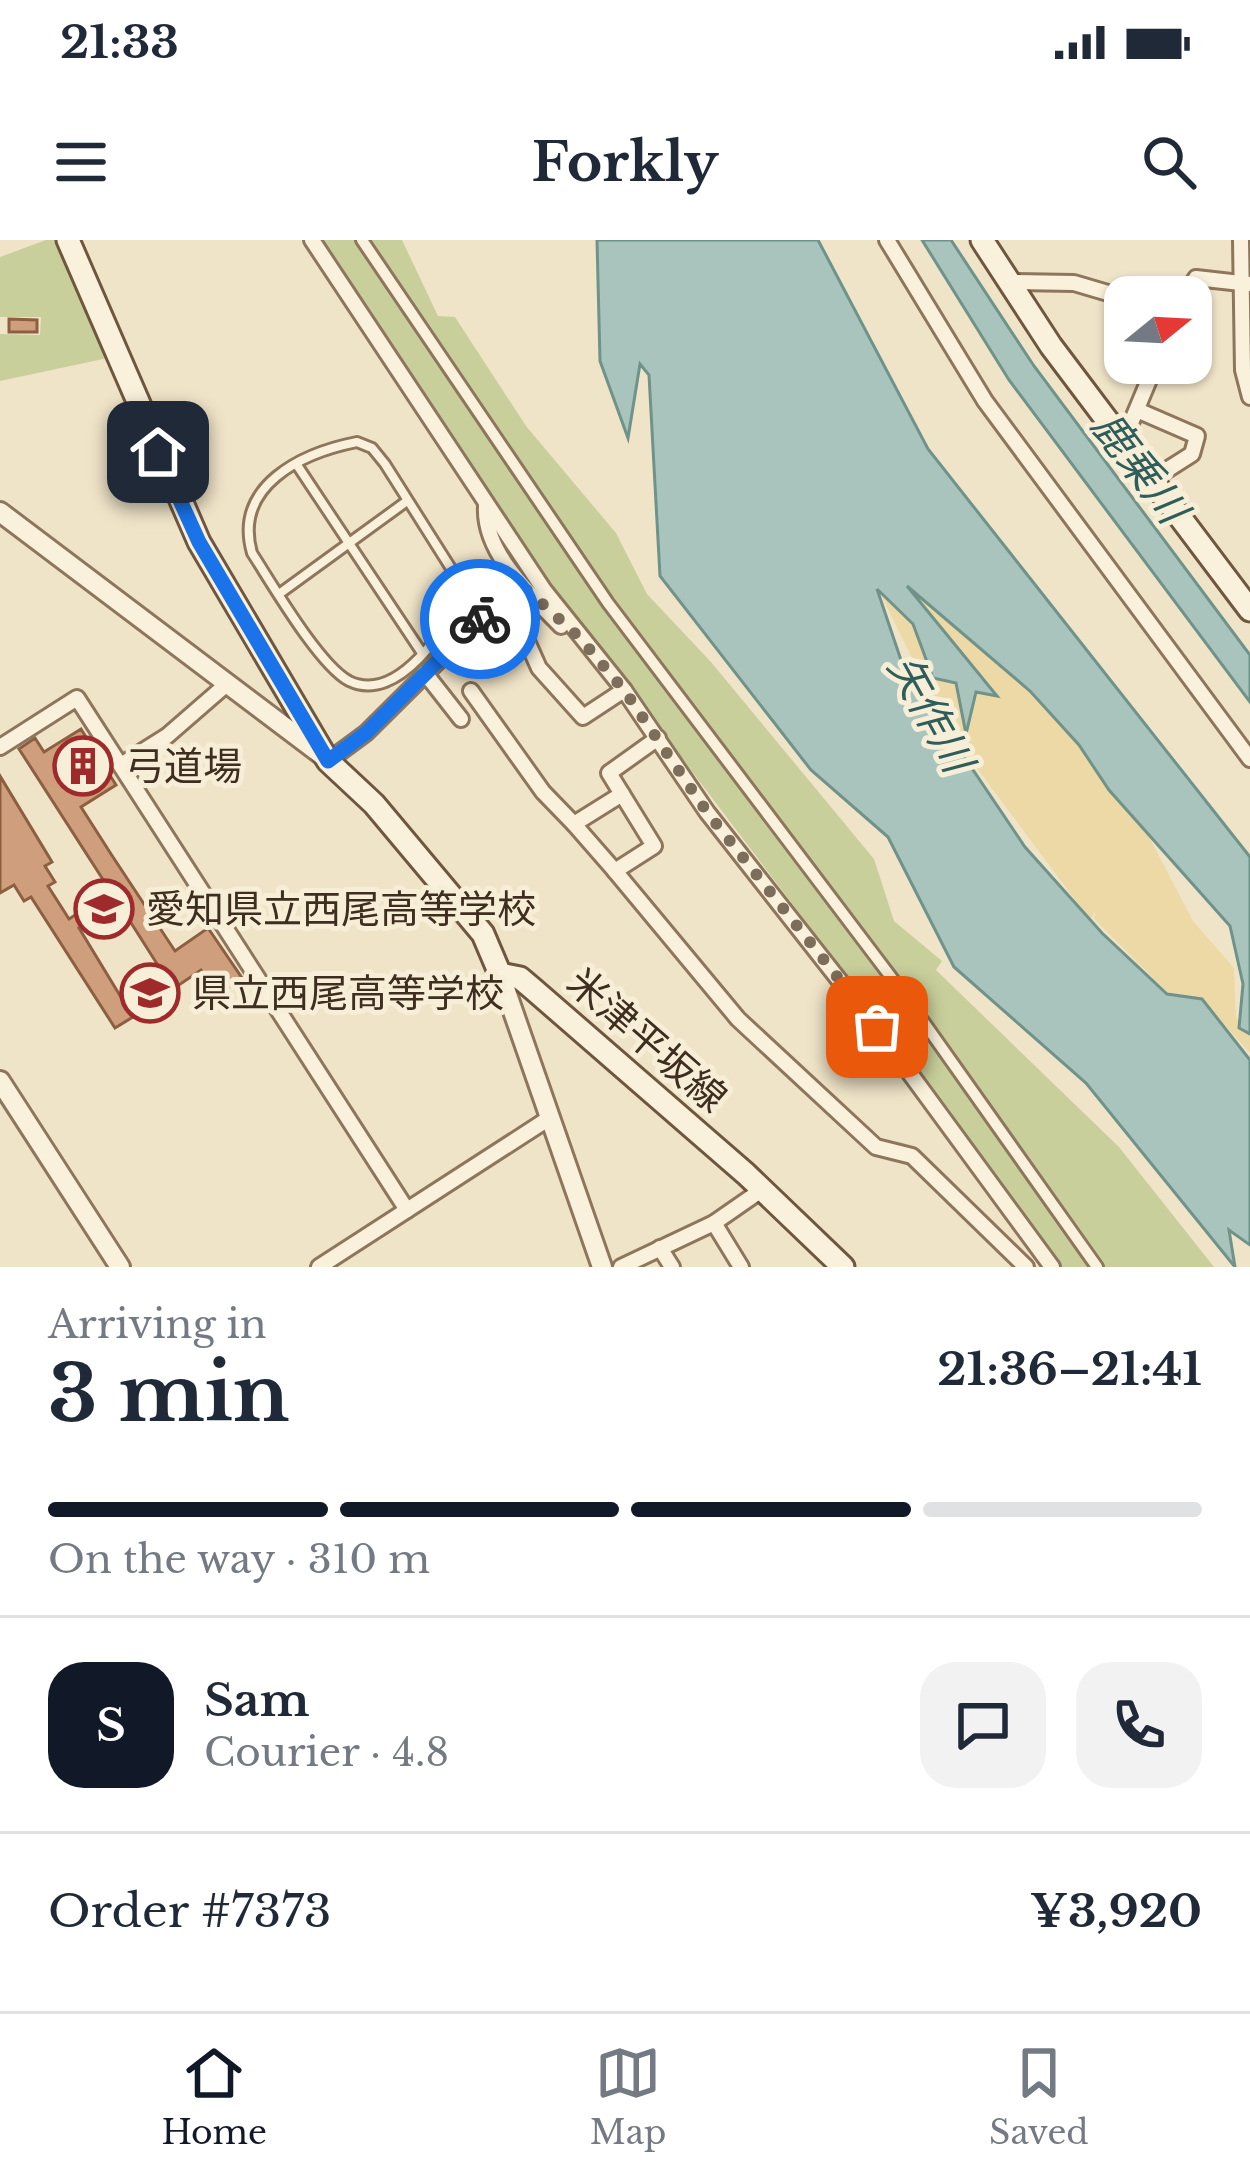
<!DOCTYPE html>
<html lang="en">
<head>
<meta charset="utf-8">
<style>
  :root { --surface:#fff; --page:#f2f2f3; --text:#1f2937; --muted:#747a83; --line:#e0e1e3; --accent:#111827 }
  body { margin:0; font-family:"Libre Baskerville","Noto Sans JP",serif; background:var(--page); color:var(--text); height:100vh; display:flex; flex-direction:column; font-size:45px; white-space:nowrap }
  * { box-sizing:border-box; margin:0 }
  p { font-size:39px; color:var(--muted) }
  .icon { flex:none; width:66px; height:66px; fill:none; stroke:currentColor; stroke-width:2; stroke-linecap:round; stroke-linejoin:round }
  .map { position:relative; height:1027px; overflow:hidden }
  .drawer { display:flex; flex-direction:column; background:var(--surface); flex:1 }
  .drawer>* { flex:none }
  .needle { width:78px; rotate:72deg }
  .buttons { position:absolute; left:1104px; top:36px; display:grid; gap:24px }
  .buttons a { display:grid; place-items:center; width:108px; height:108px; border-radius:24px; background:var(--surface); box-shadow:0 3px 9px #0004; font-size:60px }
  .pin { position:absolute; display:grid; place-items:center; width:102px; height:102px; color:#fff; margin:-51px; border-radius:24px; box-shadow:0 6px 18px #0006 }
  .courier { position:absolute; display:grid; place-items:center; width:120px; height:120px; margin:-60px; border:9px solid #1a73e8; border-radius:50%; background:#fff; color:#222; box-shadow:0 3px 15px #0007 }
  .overview em { font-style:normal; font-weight:800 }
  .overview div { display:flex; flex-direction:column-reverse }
  .overview { display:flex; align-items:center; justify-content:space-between; height:204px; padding:0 48px }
  h1 { font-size:78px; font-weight:800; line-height:90px }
  .bar { display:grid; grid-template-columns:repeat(4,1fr); gap:18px 12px; align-content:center; height:144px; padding:0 48px }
  .bar i { height:15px; border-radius:9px; background:var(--line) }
  .bar .active { background:var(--accent) }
  .bar p { grid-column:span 4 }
  .line { display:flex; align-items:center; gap:30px; padding:0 48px; border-top:3px solid var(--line) }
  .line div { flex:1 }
  .round { display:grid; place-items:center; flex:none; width:126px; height:126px; border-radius:36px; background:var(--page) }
  .status { display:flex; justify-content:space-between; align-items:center; height:84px; padding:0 60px; background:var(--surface); direction:ltr }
  .status svg { height:33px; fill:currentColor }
  header { display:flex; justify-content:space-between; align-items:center; height:156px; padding:0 48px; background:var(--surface); font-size:54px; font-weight:800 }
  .dock { display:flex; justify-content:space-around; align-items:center; height:168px; border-top:3px solid var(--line); background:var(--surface); font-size:33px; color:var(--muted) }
  .dock a { display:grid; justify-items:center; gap:6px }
  .dock .active { color:var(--accent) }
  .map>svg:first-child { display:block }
  .green { fill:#c9cf9b }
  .sand { fill:#ecd9a5 }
  .water { fill:#a9c4bc; stroke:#6f938a; stroke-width:3 }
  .building { fill:#cf9f7d; stroke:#8d5f41; stroke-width:3 }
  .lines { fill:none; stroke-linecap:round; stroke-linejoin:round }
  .service-casing { stroke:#8d765c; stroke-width:14 }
  .pedestrian-casing { stroke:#8d765c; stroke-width:16 }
  .minor-casing { stroke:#8d765c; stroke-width:20 }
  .tertiary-casing { stroke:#8d765c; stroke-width:24 }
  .secondary-casing { stroke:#6f573f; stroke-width:27 }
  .service { stroke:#faf1dc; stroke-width:8 }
  .pedestrian { stroke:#faf1dc; stroke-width:10 }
  .minor { stroke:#faf1dc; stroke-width:14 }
  .tertiary { stroke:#faf1dc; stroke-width:18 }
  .secondary { stroke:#faf1dc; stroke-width:21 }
  .done { stroke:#7c6e5b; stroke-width:12; stroke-dasharray:0 21.6 }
  .route { stroke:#1a73e8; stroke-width:15 }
  .labels { text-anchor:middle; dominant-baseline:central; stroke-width:10; stroke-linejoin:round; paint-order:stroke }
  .poi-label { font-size:39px; fill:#3d2e20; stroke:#f7eed8; text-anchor:start }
  .street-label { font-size:39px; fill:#3d2e20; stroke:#f7eed8 }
  .water-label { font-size:42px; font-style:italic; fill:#2f5d5a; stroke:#f7eed8 }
</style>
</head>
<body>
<div class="status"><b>21:33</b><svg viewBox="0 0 49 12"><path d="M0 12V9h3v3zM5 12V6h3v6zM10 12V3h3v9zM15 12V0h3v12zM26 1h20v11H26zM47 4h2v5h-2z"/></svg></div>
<header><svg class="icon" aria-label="menu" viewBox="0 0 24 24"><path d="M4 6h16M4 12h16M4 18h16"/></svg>Forkly<svg class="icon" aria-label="search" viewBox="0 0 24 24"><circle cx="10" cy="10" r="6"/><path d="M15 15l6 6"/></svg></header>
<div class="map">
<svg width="1250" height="1027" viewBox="0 0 1250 1027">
  <rect width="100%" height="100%" fill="#f0e4c8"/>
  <g class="green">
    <polygon points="46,0 57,0 108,118 0,141 0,94 40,95 41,77 0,77 0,17"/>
    <polygon points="323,0 402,0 438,76 455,77 526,186 616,293 647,354 711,422 874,619 894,681 942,721 936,730 1119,907 1214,1027 1054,1027 847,736 552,347"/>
  </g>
  <polygon class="sand" points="851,293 999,390 1146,591 1193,681 1234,728 1236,777 1250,795 1250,813 1202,760 1169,754 1094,679 1096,671 1090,680 944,484"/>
  <g class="water">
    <polygon points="597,0 818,0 928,209 1250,617 1250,794 1239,788 1243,744 1230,686 1109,550 1079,505 1030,451 907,346 997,456 976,452 966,494 956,443 933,438 913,384 877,349 903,426 1025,607 1102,693 1167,754 1202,759 1250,820 1250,1005 1229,990 1235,1027 1086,843 954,727 888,597 811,530 660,336 649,135 640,124 628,198 600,121"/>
    <polygon points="922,0 951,0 1034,126 1250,415 1250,462 1009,140"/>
  </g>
  <g class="building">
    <polygon points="9,79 37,80 37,92 9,92"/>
    <polygon points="81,489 116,545 81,567 111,614 175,711 208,688 242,738 218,755 201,730 173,749 119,664 79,688 133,777 115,788 31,657 24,661 14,645 0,653 0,536 52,622 45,626 55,642 48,646 69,679 111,652 19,509 35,498 44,512"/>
  </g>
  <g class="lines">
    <defs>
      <g id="service">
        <path d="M357,202L372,208L385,224L464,349C449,386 398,465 349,441C319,425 272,344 252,313C233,246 301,213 357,202Z"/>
        <polyline points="297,225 422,413"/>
        <polyline points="279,354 407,261"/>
      </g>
      <polyline id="pedestrian" points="362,0 608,363 903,753 1097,1027"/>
      <g id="minor">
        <polyline points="312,0 544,350 624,450 707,572 876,787 1052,1027"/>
        <polyline points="887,0 985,161 1250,519"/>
        <polyline points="1241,0 1243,130 1250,157"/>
        <polyline points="1009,42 1074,43 1125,58"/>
        <polyline points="1184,57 1196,38 1250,44"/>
        <polyline points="1137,170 1197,196 1192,214 1151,240"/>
        <polyline points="1123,202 1156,123"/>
        <path d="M486,266C483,313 531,355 561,386"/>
        <polyline points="506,354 539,428 583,477 624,450"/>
        <polyline points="425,433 461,479"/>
        <polyline points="471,451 543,552 574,584"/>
        <polyline points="658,498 609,533 654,606 615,631 738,779 876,907 912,916 1026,1027"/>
        <polyline points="0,507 77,458 407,970"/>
        <polyline points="328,521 366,493 518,342"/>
        <polyline points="121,525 167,496 228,443"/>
        <polyline points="615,631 574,584 622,554"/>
        <polyline points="714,983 741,1027"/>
        <polyline points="660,1008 672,1027"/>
        <polyline points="319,1027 551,877"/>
        <polyline points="621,1027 714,983 763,949"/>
      </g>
      <g id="tertiary">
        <polyline points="0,272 322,515"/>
        <polyline points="500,734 602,1027"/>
        <polyline points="0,841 120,1027"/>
      </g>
      <g id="secondary">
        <polyline points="68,0 199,302 328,521 374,564 483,694 500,734 520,738 533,749 746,934 843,1027"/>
        <polyline points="982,0 1051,106 1250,370"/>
      </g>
    </defs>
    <use href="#service" class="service-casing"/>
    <use href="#pedestrian" class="pedestrian-casing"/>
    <use href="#minor" class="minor-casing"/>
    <use href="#tertiary" class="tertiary-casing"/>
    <use href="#secondary" class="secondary-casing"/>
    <use href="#service" class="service"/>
    <use href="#pedestrian" class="pedestrian"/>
    <use href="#minor" class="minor"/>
    <use href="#tertiary" class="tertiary"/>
    <use href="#secondary" class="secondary"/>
  </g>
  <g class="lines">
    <polyline class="done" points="480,379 518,342 580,398 624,450 707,572 877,787"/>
    <polyline class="route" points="158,212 199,302 328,521 366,493 480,379"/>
  </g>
  <defs>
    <symbol id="building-ring" viewBox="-11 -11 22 22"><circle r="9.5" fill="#f7eed8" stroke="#9e2a2b" stroke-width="1.5"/><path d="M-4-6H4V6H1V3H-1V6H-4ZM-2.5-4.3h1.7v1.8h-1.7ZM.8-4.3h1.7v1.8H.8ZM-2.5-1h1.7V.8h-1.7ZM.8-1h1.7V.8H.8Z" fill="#9e2a2b"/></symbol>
    <symbol id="school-ring" viewBox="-11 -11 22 22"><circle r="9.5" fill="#f7eed8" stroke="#9e2a2b" stroke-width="1.5"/><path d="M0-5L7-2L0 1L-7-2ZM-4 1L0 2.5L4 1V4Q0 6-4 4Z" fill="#9e2a2b"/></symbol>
  </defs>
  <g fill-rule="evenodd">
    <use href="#building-ring" x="50" y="493" width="66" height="66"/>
    <use href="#school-ring" x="71" y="636" width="66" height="66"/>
    <use href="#school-ring" x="117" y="720" width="66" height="66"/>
  </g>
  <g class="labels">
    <g class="poi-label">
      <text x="125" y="526">弓道場</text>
      <text x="146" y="669">愛知県立西尾高等学校</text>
      <text x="192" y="753">県立西尾高等学校</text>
    </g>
    <g class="street-label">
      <text transform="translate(647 800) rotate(41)">米津平坂線</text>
    </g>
    <g class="water-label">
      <text transform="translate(1140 227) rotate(53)">鹿乗川</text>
      <text transform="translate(931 473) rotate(61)">矢作川</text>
    </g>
  </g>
</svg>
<div class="buttons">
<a><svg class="needle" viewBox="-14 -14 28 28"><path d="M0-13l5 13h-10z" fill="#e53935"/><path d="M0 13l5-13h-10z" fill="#747a83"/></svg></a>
</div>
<div class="pin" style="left:877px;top:787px;background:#ea580c"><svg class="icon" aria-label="bag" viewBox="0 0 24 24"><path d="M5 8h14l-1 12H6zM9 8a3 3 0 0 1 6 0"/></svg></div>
<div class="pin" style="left:158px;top:212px;background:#1f2937"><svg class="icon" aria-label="home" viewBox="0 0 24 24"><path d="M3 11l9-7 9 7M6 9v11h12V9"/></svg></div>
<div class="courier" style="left:480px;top:379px"><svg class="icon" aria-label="bike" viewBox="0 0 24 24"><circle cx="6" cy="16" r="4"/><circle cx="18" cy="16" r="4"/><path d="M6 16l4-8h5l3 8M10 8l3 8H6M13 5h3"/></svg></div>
</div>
<section class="drawer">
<div class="overview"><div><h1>3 min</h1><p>Arriving in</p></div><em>21:36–21:41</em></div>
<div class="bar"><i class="active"></i><i class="active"></i><i class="active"></i><i></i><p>On the way · 310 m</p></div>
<div class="line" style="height:216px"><b class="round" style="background:var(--accent);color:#fff">S</b><div><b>Sam</b><p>Courier · 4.8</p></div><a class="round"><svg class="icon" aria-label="chat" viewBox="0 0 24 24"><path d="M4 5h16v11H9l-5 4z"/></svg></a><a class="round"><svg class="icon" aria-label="phone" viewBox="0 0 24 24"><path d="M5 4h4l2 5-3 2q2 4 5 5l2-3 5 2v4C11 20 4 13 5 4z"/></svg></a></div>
<div class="line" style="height:156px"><div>Order #7373</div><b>¥3,920</b></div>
</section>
<nav class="dock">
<a class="active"><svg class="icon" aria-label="home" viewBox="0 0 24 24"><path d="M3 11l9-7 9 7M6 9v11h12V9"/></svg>Home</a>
<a><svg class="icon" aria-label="map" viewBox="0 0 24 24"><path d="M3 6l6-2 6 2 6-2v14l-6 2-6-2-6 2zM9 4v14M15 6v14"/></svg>Map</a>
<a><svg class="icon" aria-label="saved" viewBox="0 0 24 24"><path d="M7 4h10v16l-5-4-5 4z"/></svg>Saved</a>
</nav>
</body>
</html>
